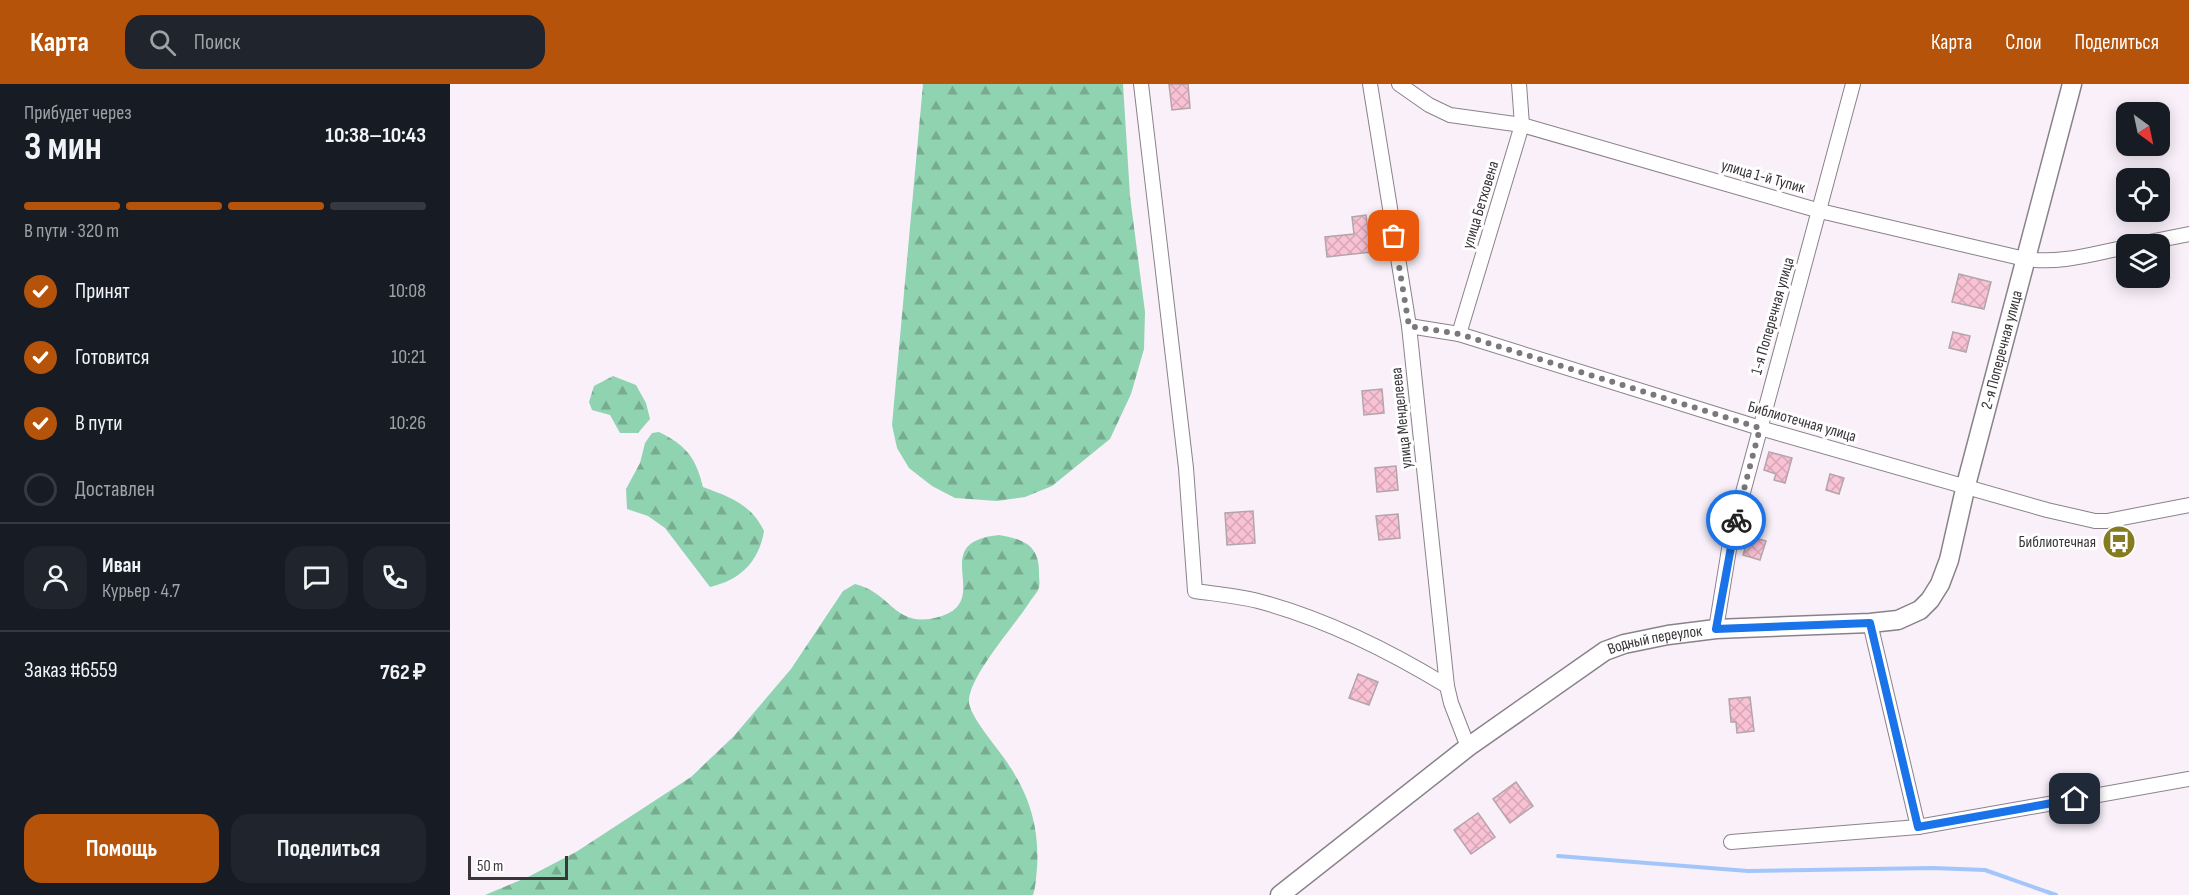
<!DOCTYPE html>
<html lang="ru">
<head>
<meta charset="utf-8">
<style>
  :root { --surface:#171b24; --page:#20242c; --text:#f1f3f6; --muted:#9ea1a6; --line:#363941; --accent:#b45309 }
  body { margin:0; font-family:"Sofia Sans Condensed",sans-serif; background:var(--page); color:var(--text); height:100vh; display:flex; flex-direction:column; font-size:22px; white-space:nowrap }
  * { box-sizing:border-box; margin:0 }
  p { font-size:20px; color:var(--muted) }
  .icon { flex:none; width:33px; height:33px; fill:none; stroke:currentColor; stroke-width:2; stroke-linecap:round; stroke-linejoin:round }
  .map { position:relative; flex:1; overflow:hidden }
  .details { display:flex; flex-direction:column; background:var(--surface); width:450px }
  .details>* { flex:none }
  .needle { width:39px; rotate:147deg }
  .fabs { position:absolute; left:1666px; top:18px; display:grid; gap:12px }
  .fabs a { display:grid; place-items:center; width:54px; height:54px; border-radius:12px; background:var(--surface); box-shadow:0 3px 15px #0003; font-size:30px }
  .scale { position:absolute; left:18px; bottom:15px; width:100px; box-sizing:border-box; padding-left:6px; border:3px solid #393539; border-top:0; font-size:16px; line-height:21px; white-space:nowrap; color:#393539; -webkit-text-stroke:4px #fff; paint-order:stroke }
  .pin { position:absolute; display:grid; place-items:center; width:51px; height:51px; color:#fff; margin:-26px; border-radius:12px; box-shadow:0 3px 9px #0006 }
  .courier { position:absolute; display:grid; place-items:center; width:60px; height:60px; margin:-30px; border:4px solid #1a73e8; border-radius:50%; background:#fff; color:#222; box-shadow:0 2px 8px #0007 }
  .headline em { font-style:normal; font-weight:700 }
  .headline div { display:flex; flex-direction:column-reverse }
  .headline { display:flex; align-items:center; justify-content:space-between; height:102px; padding:0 24px }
  h1 { font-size:39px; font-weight:700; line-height:45px }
  .bar { display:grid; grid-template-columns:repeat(4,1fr); gap:9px 6px; align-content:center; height:72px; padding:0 24px }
  .bar i { height:8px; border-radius:4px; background:var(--line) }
  .bar .on { background:var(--accent) }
  .bar p { grid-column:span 4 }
  .line { display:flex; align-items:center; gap:15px; padding:0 24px; border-top:2px solid var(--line) }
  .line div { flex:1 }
  .round { display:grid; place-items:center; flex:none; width:63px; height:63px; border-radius:18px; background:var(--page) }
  ol { padding:0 24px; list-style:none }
  li { display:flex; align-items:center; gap:18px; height:66px }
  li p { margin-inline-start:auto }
  li .icon { padding:6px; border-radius:50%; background:var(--accent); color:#fff; stroke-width:4 }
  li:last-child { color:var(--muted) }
  li i { width:33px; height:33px; border:3px solid var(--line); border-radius:50% }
  .primary-button { display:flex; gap:12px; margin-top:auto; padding:12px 24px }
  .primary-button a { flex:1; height:69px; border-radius:18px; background:var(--accent); color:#fff; font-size:24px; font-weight:700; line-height:69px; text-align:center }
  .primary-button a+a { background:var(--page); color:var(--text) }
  header { display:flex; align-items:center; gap:36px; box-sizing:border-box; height:84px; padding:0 30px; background:var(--accent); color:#fff }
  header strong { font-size:28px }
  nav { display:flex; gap:33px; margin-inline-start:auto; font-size:21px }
  .search { width:420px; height:54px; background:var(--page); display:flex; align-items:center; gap:15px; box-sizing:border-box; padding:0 21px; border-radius:18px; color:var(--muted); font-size:22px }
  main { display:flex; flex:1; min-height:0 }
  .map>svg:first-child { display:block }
  .forest { fill:url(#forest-firs) }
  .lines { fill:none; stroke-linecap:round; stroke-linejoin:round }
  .stream { stroke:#a2c6fa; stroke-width:4 }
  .building { fill:url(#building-cross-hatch); stroke:#b3a5a9; stroke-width:1.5 }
  .street-casing { stroke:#8a828b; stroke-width:16 }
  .secondary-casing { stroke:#8a828b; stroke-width:21 }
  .street { stroke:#fff; stroke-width:14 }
  .secondary { stroke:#fff; stroke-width:18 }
  .done { stroke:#7c767d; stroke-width:6; stroke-dasharray:0 10.8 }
  .route { stroke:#1a73e8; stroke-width:8 }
  .labels { text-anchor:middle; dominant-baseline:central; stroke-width:6; stroke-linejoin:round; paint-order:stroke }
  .street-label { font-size:16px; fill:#393539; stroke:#fff }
  .poi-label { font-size:16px; fill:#393539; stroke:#fff; text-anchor:end }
</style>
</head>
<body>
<header>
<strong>Карта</strong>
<div class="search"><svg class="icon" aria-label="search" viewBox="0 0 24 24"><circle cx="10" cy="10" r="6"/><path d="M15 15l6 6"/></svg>Поиск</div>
<nav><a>Карта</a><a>Слои</a><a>Поделиться</a></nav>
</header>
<main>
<section class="details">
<div class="headline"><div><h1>3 мин</h1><p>Прибудет через</p></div><em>10:38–10:43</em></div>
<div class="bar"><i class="on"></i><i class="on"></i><i class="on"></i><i></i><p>В пути · 320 m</p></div>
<ol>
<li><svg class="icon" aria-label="check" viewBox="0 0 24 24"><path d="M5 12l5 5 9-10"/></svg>Принят<p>10:08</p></li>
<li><svg class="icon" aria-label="check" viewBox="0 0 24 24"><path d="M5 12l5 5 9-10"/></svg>Готовится<p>10:21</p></li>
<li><svg class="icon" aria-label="check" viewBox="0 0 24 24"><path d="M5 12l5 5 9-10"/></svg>В пути<p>10:26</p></li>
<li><i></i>Доставлен</li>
</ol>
<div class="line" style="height:108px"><a class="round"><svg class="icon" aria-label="person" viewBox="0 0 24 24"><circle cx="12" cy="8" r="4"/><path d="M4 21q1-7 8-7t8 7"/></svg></a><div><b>Иван</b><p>Курьер · 4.7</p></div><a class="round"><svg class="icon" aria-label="chat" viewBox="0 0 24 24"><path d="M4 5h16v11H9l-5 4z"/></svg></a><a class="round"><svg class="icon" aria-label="phone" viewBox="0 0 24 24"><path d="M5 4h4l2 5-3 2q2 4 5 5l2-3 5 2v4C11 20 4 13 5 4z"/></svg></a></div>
<div class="line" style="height:78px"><div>Заказ #6559</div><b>762 ₽</b></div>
<div class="primary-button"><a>Помощь</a><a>Поделиться</a></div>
</section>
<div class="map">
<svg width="1739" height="811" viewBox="0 0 1739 811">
  <defs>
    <pattern id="forest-firs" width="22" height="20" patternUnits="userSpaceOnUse" patternTransform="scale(1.5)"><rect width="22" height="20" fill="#90d3b0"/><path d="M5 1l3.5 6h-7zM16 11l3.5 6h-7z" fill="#77ac90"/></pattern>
    <pattern id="building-cross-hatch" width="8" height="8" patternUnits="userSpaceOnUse" patternTransform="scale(1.5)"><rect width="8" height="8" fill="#f9c1d4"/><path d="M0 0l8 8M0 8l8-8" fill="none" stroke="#d6a6b7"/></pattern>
  </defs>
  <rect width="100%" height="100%" fill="#f9f0fa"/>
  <g class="forest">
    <polygon points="473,0 673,0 680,112 695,228 694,265 681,310 660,355 602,402 575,413 547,417 505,414 482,402 459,384 447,364 442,341"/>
    <polygon points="163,292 186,301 196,319 200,335 188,349 170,349 160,331 142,326 139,318 144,302"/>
    <path d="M209,348C236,361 246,374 253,403C280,413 301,420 314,447C309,478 290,496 260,503L215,444L198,432L177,425L176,405L190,379L195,359L202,349Z"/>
    <path d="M549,451C574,455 590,462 589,490C589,493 590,500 589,503C588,508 582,514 579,519C565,541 517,594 519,619C521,632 540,655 548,666C576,702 590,738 587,784C586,793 586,802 583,811H35L78,793L126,768L241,693L284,652L341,585L393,507L405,500C443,509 444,547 492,532C543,515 476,458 549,451Z"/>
  </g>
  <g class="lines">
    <polyline class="stream" points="1108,772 1298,787 1483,784 1535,786 1606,811"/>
  </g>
  <g class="building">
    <polygon points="719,0 738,0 740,24 722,26"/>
    <polygon points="916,131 921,168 877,173 875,153 904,150 902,133"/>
    <polygon points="1509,190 1541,198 1534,225 1502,218"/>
    <polygon points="1503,248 1520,252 1516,268 1499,264"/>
    <polygon points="932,305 934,329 914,331 912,307"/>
    <polygon points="1319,368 1342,374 1335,399 1324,396 1326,390 1314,386"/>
    <polygon points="946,382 948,406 927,408 925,384"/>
    <polygon points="1380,390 1394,394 1389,410 1376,406"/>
    <polygon points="803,427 805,459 777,461 775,429"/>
    <polygon points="948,430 950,454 929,456 926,432"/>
    <polygon points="1305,454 1316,457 1310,476 1293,471 1297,458 1303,459"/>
    <polygon points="908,590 928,598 919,621 899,614"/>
    <polygon points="1300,613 1304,647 1287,649 1286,638 1281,638 1279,615"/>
    <polygon points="1066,698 1083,722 1060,739 1043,715"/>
    <polygon points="1028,729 1045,753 1021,770 1004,746"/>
  </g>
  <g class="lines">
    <defs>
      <g id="street">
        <path d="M691,0L736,384L745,507C766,510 788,512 808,517C876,535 938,566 997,602"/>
        <polyline points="920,0 959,242 997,602 1001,619 1018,663"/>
        <path d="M949,0L979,21L1000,31L1072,41L1370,127L1575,175C1612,180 1641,170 1677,163"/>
        <polyline points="1689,160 1739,150"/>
        <polyline points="959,242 1009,250 1310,344 1597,426 1645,437 1657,437 1739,421"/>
        <polyline points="1009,250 1072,41 1069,0"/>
        <polyline points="1420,539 1468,743"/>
        <polyline points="1266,545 1281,453 1403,0"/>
        <polyline points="1281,758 1468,743 1739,695"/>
      </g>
      <g id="secondary">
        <path id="s1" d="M830,811L1018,663L1155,567L1174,560L1218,551L1266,545L1420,539L1448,536L1470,526L1480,516L1490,500L1499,476L1516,401L1622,0"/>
      </g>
    </defs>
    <use href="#street" class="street-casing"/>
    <use href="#secondary" class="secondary-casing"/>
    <use href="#street" class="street"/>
    <use href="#secondary" class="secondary"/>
  </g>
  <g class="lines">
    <polyline class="done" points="944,152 959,242 1009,250 1310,344 1286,436"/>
    <polyline class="route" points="1286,436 1266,545 1420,539 1468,743 1625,715"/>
  </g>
  <defs>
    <symbol id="bus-disc" viewBox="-11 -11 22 22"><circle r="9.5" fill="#857b20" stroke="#fff"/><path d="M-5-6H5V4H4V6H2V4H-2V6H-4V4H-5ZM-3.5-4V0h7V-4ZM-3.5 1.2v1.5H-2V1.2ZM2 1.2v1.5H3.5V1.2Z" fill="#fff"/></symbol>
  </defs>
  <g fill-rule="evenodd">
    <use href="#bus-disc" x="1650" y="439" width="38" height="38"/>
  </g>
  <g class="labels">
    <g class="street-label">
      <text transform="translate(1313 93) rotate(16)">улица 1-й Тупик</text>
      <text transform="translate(1031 121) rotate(-73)">улица Бетховена</text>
      <text transform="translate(1323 232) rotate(-74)">1-я Поперечная улица</text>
      <text stroke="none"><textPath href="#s1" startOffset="1002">2-я Поперечная улица</textPath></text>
      <text transform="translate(952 334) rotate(-96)">улица Менделеева</text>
      <text transform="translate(1352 338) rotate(16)">Библиотечная улица</text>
      <text stroke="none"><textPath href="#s1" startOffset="458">Водный переулок</textPath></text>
    </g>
    <g class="poi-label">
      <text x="1646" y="458">Библиотечная</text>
    </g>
  </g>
</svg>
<div class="fabs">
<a><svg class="needle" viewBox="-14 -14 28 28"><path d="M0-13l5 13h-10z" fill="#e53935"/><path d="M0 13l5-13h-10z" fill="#9ea1a6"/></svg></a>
<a><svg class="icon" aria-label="locate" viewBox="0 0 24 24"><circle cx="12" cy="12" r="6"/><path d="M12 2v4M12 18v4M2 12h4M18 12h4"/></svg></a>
<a><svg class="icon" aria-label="layers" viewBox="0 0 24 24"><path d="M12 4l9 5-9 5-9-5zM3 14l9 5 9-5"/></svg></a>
</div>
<div class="scale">50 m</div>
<div class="pin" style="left:944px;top:152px;background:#ea580c"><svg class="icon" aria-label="bag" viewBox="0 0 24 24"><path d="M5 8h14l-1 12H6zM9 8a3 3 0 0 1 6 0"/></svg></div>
<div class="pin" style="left:1625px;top:715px;background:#1f2937"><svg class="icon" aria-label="home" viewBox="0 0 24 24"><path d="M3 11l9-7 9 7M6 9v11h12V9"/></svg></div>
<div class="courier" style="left:1286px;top:436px"><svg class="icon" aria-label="bike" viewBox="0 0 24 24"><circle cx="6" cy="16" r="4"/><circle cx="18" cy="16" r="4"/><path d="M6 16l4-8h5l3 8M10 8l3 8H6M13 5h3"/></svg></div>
</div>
</main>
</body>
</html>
